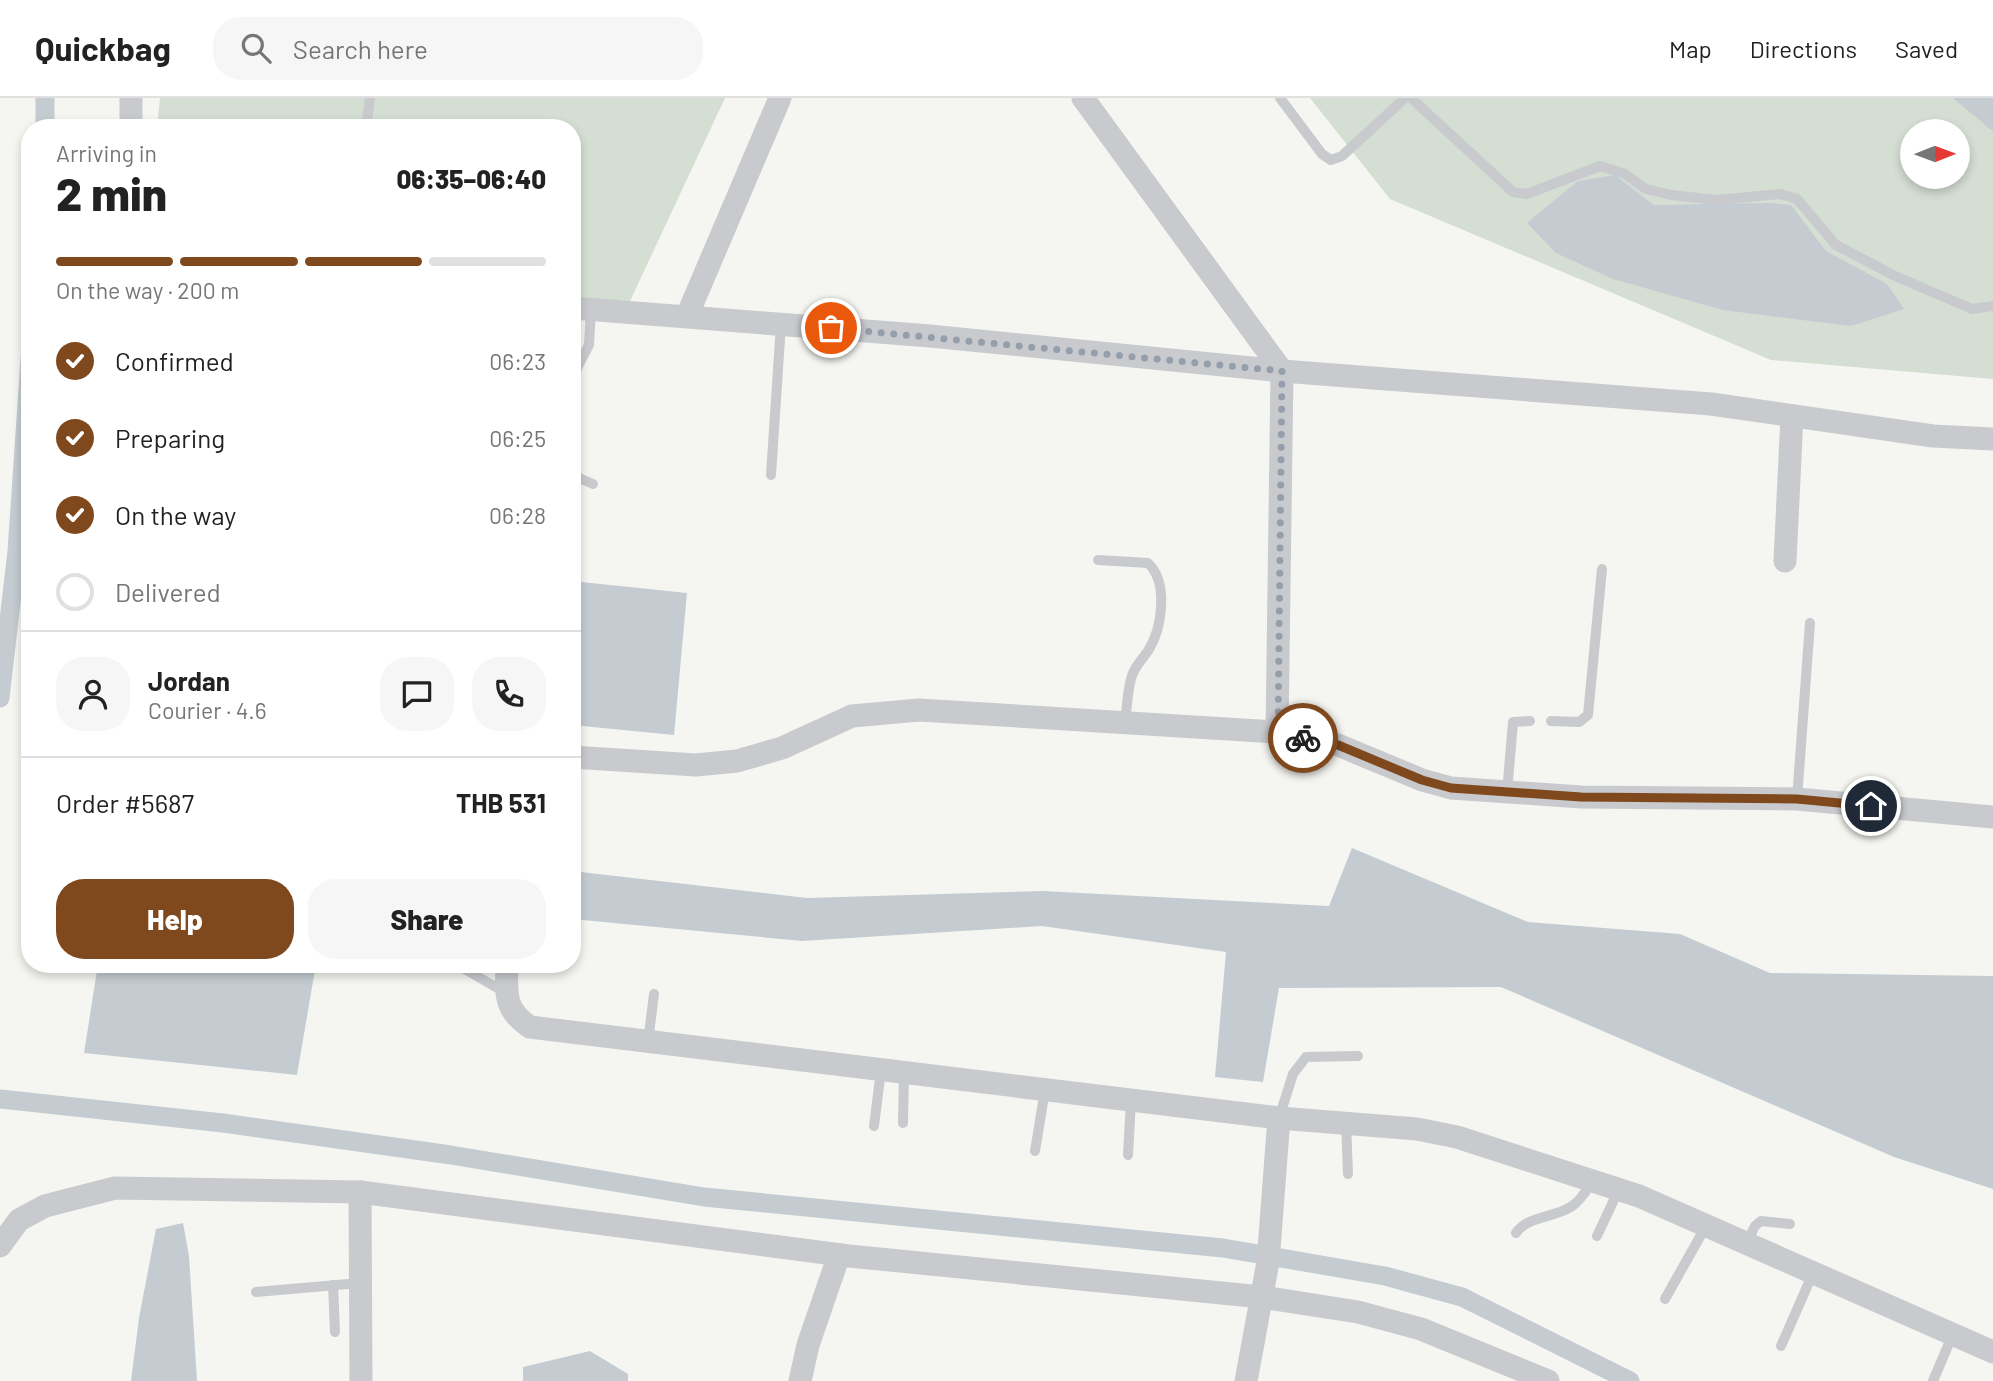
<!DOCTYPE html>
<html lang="en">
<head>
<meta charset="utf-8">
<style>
  :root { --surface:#fff; --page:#f6f6f6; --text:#222; --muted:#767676; --line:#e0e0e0; --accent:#7f491d }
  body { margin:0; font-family:Barlow,sans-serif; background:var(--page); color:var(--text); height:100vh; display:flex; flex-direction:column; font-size:26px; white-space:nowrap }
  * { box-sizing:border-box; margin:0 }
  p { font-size:23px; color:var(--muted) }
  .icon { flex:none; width:38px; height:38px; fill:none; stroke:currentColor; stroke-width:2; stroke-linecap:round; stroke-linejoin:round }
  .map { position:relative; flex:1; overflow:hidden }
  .drawer { position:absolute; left:21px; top:21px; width:560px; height:854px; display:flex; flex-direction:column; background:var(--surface); border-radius:28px; box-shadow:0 4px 10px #0003 }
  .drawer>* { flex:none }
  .needle { width:46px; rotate:89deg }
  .buttons { position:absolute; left:1900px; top:21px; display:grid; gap:14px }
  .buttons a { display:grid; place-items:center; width:70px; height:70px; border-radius:50%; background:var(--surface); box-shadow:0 4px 10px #0003; font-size:35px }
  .pin { position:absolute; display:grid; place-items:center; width:60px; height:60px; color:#fff; margin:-30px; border:4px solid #fff; border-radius:50%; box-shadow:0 2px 7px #0007 }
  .courier { position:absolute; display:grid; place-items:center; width:70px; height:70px; margin:-35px; border:5px solid #7f491d; border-radius:50%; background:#fff; color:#222; box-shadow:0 2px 9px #0007 }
  .head em { font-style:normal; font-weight:800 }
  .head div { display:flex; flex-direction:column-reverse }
  .head { display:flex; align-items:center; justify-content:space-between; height:119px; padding:0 35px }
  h1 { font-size:46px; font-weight:800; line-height:52px }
  .bar { display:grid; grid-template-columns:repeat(4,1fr); gap:10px 7px; align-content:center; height:84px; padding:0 35px }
  .bar i { height:9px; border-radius:5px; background:var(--line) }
  .bar .current { background:var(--accent) }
  .bar p { grid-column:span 4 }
  .line { display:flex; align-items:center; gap:18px; padding:0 35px; border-top:2px solid var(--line) }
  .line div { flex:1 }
  .round { display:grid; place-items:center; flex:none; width:74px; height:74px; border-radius:28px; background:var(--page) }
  ol { padding:0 35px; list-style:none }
  li { display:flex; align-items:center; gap:21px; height:77px }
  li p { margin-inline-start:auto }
  li .icon { padding:7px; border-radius:50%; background:var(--accent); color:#fff; stroke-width:4 }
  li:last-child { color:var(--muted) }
  li i { width:38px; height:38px; border:4px solid var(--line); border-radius:50% }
  .primary-button { display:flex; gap:14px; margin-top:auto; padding:14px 35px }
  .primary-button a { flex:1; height:80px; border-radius:28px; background:var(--accent); color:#fff; font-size:28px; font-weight:800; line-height:80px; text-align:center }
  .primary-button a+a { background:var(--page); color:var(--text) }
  header { display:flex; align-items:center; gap:42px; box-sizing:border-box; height:98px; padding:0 35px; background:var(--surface); border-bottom:2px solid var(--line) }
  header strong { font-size:33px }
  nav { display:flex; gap:38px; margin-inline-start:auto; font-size:24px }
  .search { width:490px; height:63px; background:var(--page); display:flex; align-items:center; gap:18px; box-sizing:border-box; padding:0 24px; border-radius:28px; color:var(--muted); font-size:26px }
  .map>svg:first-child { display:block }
  .green { fill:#d4ded2; fill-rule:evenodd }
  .water { fill:#c4ccd2 }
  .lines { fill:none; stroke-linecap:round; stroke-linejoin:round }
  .canal { stroke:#c4ccd2; stroke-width:19 }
  .service { stroke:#c8cace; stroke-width:10 }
  .minor { stroke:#c8cace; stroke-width:23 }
  .done { stroke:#959eab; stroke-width:7; stroke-dasharray:0 12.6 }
  .route { stroke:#7f491d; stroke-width:9 }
</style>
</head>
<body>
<header>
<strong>Quickbag</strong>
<div class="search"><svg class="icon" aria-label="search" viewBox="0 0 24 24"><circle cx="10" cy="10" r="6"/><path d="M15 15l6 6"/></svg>Search here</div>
<nav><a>Map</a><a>Directions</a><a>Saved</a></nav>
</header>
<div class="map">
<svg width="1993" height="1283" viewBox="0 0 1993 1283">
  <rect width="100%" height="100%" fill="#f5f6f1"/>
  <g class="green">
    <polygon points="160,0 725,0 630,203 572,200 572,30 157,30"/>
    <path d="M1310,0H1993V281L1771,262L1390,101ZM1913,33H1958V79H1913Z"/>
  </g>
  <g class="water">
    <polygon points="1953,0 1993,0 1993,32 1990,31"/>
    <polygon points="1615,77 1654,107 1771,105 1791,107 1826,153 1887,186 1904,211 1851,228 1723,212 1613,181 1556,155 1527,125 1578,83"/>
    <polygon points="572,483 687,495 674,637 572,627"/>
    <polygon points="1352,750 1528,824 1680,836 1770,875 1993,878 1993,1091 1894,1059 1501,889 1279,890 1263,984 1215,979 1226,854 1042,828 802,843 572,821 572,773 807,800 1043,793 1329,808"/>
    <polygon points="98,866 316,866 297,977 84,955"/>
    <polygon points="183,1125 189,1158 197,1283 131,1283 139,1220 156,1131"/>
    <polygon points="590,1253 628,1276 628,1283 523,1283 523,1269"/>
  </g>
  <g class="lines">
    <g class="canal">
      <polyline points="45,30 45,0"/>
      <polyline points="0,600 17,453 30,262"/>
      <polyline points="0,1001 223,1025 451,1057 704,1099 1223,1150 1385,1178 1462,1199 1630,1283"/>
    </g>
    <g class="service">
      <polyline points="1280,0 1322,56 1331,62 1342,58 1405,0"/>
      <polyline points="1411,0 1513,94 1527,96 1600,68 1625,76 1646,91 1671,97 1717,102 1780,96 1797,101 1836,147 1895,178 1972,211 1993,208"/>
      <polyline points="366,30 370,0"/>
      <polyline points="572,294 577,270 589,247 591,211"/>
      <polyline points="572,377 593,386"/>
      <polyline points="771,377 781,226"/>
      <path d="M1098,462L1148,465C1169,485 1162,531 1148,553C1141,563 1134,569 1131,581C1127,595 1127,611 1125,625"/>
      <polyline points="1551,623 1579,624 1588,617 1602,471"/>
      <polyline points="1507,695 1513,624 1530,623"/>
      <polyline points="1797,701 1810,525"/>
      <polyline points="456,866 506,895"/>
      <polyline points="648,944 654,896"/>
      <polyline points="1279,1020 1293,976 1306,959 1358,958"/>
      <polyline points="903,1025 904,975"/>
      <polyline points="1346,1025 1348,1076"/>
      <polyline points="874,1028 881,972"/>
      <polyline points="1035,1053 1045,992"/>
      <polyline points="1128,1057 1131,1002"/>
      <path d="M1516,1135C1529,1116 1558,1121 1576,1105C1582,1100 1588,1090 1593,1083"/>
      <polyline points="1597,1138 1619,1091"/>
      <polyline points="1746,1146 1755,1128 1761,1123 1790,1126"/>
      <polyline points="333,1187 335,1234"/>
      <polyline points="256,1194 360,1185"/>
      <polyline points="1665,1201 1706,1128"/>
      <polyline points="1781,1248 1813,1175"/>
      <polyline points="1933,1283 1953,1236"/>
    </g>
    <g class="minor">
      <polyline points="1083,0 1282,273 1277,634"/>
      <polyline points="131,30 131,0"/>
      <polyline points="572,210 930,238 1282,273 1711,306 1933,338 1993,341"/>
      <polyline points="687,218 780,0"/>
      <polyline points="1785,463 1792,318"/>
      <polyline points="572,659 696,667 737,663 782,650 852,618 919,612 1277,634 1338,647 1422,682 1451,690 1581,699 1797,701 1993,719"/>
      <path d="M507,866C506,896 504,912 530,929L1279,1020L1417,1031L1457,1039L1639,1098L1993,1254"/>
      <polyline points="360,1094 361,1283"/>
      <polyline points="0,1148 19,1122 45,1108 115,1090 360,1094 849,1158 1262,1199 1358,1214 1421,1231 1548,1283"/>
      <polyline points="800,1283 808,1247 839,1157"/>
      <polyline points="1246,1283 1268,1164 1279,1020"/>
    </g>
  </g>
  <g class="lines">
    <polyline class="done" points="831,230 1282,273 1278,634 1303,640"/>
    <polyline class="route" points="1303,640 1338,647 1422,682 1451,690 1581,699 1797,701 1871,708"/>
  </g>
</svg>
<div class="buttons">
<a><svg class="needle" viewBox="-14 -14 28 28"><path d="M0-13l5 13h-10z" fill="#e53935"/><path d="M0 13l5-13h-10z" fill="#767676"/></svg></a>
</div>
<div class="pin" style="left:831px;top:230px;background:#ea580c"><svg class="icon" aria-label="bag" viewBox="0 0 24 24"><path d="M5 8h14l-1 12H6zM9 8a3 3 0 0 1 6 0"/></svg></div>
<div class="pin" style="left:1871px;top:708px;background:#1f2937"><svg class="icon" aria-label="home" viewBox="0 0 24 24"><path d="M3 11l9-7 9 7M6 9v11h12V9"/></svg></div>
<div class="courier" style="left:1303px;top:640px"><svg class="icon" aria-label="bike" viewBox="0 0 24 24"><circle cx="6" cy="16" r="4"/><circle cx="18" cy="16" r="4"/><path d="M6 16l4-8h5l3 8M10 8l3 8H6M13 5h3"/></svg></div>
<section class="drawer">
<div class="head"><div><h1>2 min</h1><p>Arriving in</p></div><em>06:35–06:40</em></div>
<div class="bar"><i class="current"></i><i class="current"></i><i class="current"></i><i></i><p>On the way · 200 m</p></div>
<ol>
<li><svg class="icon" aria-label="check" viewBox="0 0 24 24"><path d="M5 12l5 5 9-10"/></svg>Confirmed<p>06:23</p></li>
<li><svg class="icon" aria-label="check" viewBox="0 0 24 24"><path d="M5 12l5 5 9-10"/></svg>Preparing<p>06:25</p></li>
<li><svg class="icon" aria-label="check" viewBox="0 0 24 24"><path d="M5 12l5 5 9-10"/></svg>On the way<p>06:28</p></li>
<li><i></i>Delivered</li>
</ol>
<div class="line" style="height:126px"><a class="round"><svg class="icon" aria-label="person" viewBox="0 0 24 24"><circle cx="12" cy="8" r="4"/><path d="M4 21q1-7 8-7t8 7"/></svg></a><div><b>Jordan</b><p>Courier · 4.6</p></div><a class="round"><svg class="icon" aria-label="chat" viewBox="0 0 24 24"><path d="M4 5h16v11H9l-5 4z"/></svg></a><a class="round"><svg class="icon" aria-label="phone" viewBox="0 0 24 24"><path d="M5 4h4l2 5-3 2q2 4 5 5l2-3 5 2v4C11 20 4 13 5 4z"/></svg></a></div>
<div class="line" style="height:91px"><div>Order #5687</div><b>THB 531</b></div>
<div class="primary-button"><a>Help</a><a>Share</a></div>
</section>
</div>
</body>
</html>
